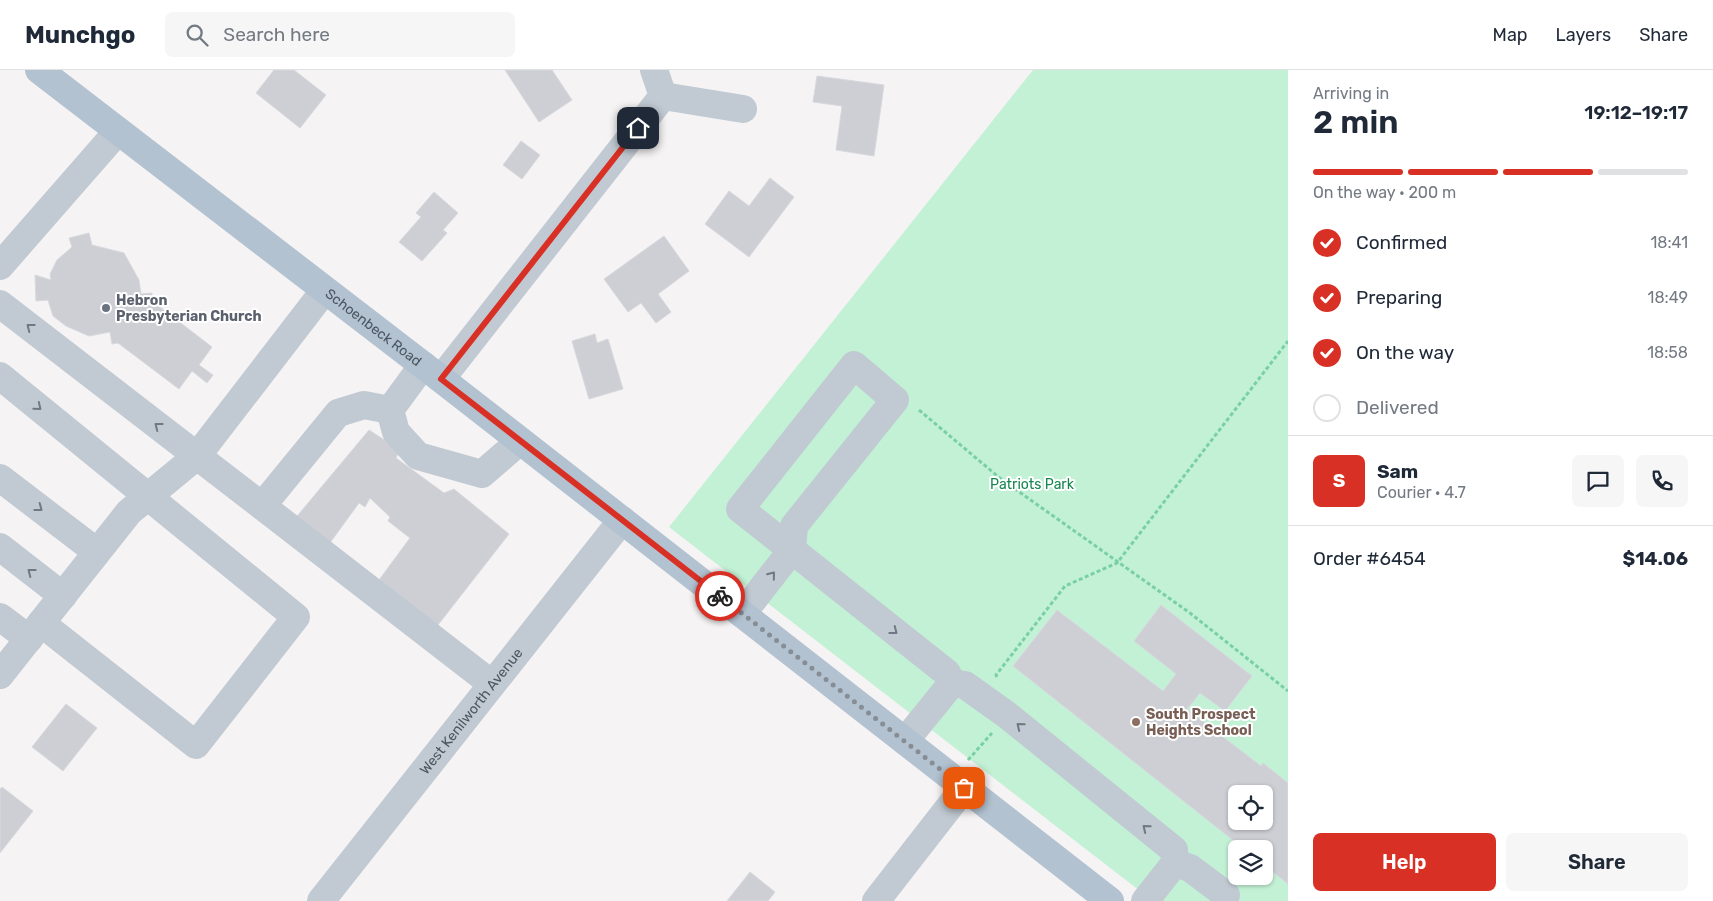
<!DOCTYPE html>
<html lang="en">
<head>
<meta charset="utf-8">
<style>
  :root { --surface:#fff; --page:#f6f6f7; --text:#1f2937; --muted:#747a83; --line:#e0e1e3; --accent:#d93025 }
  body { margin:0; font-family:Rubik,sans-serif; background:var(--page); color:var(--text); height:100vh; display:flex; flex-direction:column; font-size:19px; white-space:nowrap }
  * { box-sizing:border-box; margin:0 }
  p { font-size:16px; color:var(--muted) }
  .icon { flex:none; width:28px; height:28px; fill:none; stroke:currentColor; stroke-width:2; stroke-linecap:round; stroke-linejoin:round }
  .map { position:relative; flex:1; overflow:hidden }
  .sheet { display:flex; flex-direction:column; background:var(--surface); width:425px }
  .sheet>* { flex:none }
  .fabs { position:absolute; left:1228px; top:715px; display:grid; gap:10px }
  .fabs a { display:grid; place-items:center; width:45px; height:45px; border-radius:8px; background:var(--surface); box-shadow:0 1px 4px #0004; font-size:25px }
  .pin { position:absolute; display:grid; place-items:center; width:42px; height:42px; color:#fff; margin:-21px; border-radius:10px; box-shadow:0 2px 8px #0006 }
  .courier { position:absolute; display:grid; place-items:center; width:50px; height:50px; margin:-25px; border:4px solid #d93025; border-radius:50%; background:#fff; color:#222; box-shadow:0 1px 6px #0007 }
  .summary em { font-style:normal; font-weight:600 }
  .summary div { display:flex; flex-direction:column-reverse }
  .summary { display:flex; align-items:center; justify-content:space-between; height:85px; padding:0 25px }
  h1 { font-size:32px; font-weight:600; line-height:38px }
  .bar { display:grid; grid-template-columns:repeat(4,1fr); gap:8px 5px; align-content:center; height:60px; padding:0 25px }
  .bar i { height:6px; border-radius:4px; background:var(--line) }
  .bar .current { background:var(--accent) }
  .bar p { grid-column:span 4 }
  .line { display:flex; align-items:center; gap:12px; padding:0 25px; border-top:1px solid var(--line) }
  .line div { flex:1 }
  .round { display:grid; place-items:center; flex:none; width:52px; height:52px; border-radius:8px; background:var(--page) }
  ol { padding:0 25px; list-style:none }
  li { display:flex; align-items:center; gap:15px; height:55px }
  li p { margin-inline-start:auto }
  li .icon { padding:5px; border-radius:50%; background:var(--accent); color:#fff; stroke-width:4 }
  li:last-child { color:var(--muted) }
  li i { width:28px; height:28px; border:2px solid var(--line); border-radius:50% }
  .primary-button { display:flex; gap:10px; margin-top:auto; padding:10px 25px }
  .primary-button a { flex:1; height:58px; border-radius:8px; background:var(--accent); color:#fff; font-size:20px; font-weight:600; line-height:58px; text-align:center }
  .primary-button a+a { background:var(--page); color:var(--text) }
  header { display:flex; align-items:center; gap:30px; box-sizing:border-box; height:70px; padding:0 25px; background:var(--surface); border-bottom:1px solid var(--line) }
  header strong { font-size:24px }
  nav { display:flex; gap:28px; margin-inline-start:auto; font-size:18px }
  .search { width:350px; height:45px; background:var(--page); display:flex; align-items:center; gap:12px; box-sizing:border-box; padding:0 18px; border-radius:8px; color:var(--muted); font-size:19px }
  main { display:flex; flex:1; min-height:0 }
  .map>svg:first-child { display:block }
  .green { fill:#c3f1d5; fill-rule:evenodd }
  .building { fill:#cdcfd5; stroke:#d7d9de; fill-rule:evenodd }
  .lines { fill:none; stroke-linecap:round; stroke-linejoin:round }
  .path { stroke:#7ad0a6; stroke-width:3; stroke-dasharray:4 2.5; stroke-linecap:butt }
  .minor { stroke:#c1cad2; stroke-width:28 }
  .major { stroke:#b3c2d1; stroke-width:28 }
  .oneway { stroke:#6e7983 }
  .done { stroke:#868d94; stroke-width:5; stroke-dasharray:0 9 }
  .route { stroke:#d93025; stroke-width:6 }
  .worship-dot { fill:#6b7280; stroke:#fff; stroke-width:2 }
  .education-dot { fill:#8d6e63; stroke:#fff; stroke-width:2 }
  .labels { text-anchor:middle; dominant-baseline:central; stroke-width:4; stroke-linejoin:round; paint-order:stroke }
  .worship-label { font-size:14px; font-weight:bold; fill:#5b616d; stroke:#fff; text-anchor:start }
  .street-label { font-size:14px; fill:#4a5661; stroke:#fff }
  .park-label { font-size:14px; fill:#17864f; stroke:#fff }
  .education-label { font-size:14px; font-weight:bold; fill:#785e54; stroke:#fff; text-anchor:start }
</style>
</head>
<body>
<header>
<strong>Munchgo</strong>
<div class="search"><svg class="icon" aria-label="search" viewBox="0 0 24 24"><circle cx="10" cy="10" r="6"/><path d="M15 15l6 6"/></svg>Search here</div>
<nav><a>Map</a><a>Layers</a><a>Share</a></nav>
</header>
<main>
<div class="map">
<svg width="1288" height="831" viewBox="0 0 1288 831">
  <rect width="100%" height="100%" fill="#f5f3f3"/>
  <path class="green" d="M1033,0H1288V831H1153L669,457ZM1236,724H1264V751H1236ZM1236,779H1264V806H1236Z"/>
  <g class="building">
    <polygon points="274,0 294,0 326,25 300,58 256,23"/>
    <polygon points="505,0 552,0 572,30 539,52"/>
    <polygon points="817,6 884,15 874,86 836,80 842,36 813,32"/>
    <polygon points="521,71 540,85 522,109 503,95"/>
    <polygon points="770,108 794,127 749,187 705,154 729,121 749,136"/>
    <polygon points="434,122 458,143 443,160 447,163 422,191 399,172 421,147 416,143"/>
    <polygon points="89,163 92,175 124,183 139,210 141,224 152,223 152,231 212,277 199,295 213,305 207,313 192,301 179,319 118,273 112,274 110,262 89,266 66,256 53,246 48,230 36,231 35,205 51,210 50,204 57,190 72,177 69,168"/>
    <polygon points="664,166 689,201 658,224 671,242 656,253 641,233 628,242 604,209"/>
    <polygon points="595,264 597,273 608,269 623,319 589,329 572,271"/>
    <polygon points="369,360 400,380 396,388 444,423 454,419 509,464 434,560 376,514 410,468 388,451 390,447 370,428 365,437 359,433 327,477 293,451"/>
    <path d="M1161,535L1252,606L1225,641L1200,623L1187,639L1261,696L1263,693L1288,713V814L1264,795V779H1244L1013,596L1057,540L1163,621L1176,604L1134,571ZM1236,724H1264V751H1236Z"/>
    <polygon points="66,634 97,658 63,701 32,677"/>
    <polygon points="2,717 33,741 0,783 0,719"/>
    <polygon points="750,802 775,822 768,831 727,831"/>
  </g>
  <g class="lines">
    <g class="path">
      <polyline points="919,340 1001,409 1190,543 1288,621"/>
      <polyline points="997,607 996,605 1065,516 1117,493 1288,271"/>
      <polyline points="968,690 992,663"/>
    </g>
    <g class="minor">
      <polyline points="663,26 743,39"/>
      <polyline points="0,196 118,61"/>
      <polyline points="0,234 262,436 338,343 364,335 390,340"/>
      <polyline points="423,295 390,340 396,362 418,386 482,404 520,371"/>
      <polygon points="854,295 895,330 794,456 792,480 740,439"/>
      <polyline points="0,306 296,547 196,675 41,553 129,442 197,386 324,221"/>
      <polyline points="441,309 663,26 654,0"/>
      <polyline points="0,408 97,482"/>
      <polyline points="262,436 492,614"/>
      <polyline points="0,477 63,526"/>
      <polyline points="742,544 792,480 947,603 952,613"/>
      <polyline points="0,547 29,569"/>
      <polyline points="0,605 41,553"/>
      <polyline points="905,671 952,613 965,615 1007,645 1174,780 1175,793 1145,831"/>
      <polyline points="1175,793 1190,798 1226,825"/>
      <path id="s1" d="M321,831L622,450"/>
      <polyline points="876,831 964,718"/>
    </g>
    <path class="major" id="s2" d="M39,0L441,309L1110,831"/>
  </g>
  <defs><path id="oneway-chevron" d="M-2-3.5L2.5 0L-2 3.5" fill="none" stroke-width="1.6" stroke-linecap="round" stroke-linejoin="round" transform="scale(1.25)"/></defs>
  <g class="oneway">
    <use href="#oneway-chevron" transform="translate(30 257) rotate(-142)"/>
    <use href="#oneway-chevron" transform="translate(38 337) rotate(39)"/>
    <use href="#oneway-chevron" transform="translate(158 356) rotate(-142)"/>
    <use href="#oneway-chevron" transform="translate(39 438) rotate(37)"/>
    <use href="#oneway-chevron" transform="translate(31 502) rotate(-142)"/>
    <use href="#oneway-chevron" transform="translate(772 505) rotate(-51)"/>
    <use href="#oneway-chevron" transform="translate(894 561) rotate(38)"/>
    <use href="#oneway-chevron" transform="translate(1020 656) rotate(-141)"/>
    <use href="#oneway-chevron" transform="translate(1146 758) rotate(-141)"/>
  </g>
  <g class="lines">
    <polyline class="done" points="720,526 964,718"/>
    <polyline class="route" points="638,58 441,309 720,526"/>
  </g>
  <circle class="worship-dot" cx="106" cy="238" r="5"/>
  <circle class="education-dot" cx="1136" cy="652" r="5"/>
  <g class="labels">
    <g class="worship-label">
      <text x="116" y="230">Hebron<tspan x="116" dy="16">Presbyterian Church</tspan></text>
    </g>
    <g class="street-label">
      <text stroke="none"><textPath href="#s2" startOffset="422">Schoenbeck Road</textPath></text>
      <text stroke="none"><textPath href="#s1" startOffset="242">West Kenilworth Avenue</textPath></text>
    </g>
    <g class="park-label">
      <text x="1032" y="414">Patriots Park</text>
    </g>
    <g class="education-label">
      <text x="1146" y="644">South Prospect<tspan x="1146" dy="16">Heights School</tspan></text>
    </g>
  </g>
</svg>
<div class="fabs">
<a><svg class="icon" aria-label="locate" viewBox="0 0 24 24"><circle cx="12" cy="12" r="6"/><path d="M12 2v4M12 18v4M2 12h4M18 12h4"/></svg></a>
<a><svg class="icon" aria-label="layers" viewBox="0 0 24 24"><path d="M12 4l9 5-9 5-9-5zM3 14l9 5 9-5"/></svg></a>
</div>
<div class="pin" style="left:964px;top:718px;background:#ea580c"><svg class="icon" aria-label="bag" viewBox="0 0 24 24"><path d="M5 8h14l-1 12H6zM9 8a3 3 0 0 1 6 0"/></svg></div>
<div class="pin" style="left:638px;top:58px;background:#1f2937"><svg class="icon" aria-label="home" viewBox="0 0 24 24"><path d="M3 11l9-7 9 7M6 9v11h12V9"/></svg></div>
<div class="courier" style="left:720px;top:526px"><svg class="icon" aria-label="bike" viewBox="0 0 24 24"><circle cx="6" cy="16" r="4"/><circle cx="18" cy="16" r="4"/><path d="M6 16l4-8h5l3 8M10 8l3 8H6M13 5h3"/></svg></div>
</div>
<section class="sheet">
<div class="summary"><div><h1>2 min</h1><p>Arriving in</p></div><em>19:12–19:17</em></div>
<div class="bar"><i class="current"></i><i class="current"></i><i class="current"></i><i></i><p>On the way · 200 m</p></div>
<ol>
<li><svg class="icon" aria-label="check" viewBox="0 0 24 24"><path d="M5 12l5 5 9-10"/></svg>Confirmed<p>18:41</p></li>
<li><svg class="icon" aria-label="check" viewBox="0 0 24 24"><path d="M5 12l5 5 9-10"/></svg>Preparing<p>18:49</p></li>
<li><svg class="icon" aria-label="check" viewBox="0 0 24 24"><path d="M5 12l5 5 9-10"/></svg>On the way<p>18:58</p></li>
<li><i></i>Delivered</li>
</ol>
<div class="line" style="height:90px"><b class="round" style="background:var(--accent);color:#fff">S</b><div><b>Sam</b><p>Courier · 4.7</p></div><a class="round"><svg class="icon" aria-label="chat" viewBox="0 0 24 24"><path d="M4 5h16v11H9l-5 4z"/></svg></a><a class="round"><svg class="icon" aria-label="phone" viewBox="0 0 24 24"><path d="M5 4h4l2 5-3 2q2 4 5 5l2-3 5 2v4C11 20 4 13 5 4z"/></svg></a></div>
<div class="line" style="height:65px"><div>Order #6454</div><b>$14.06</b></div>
<div class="primary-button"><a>Help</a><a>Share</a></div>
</section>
</main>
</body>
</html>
